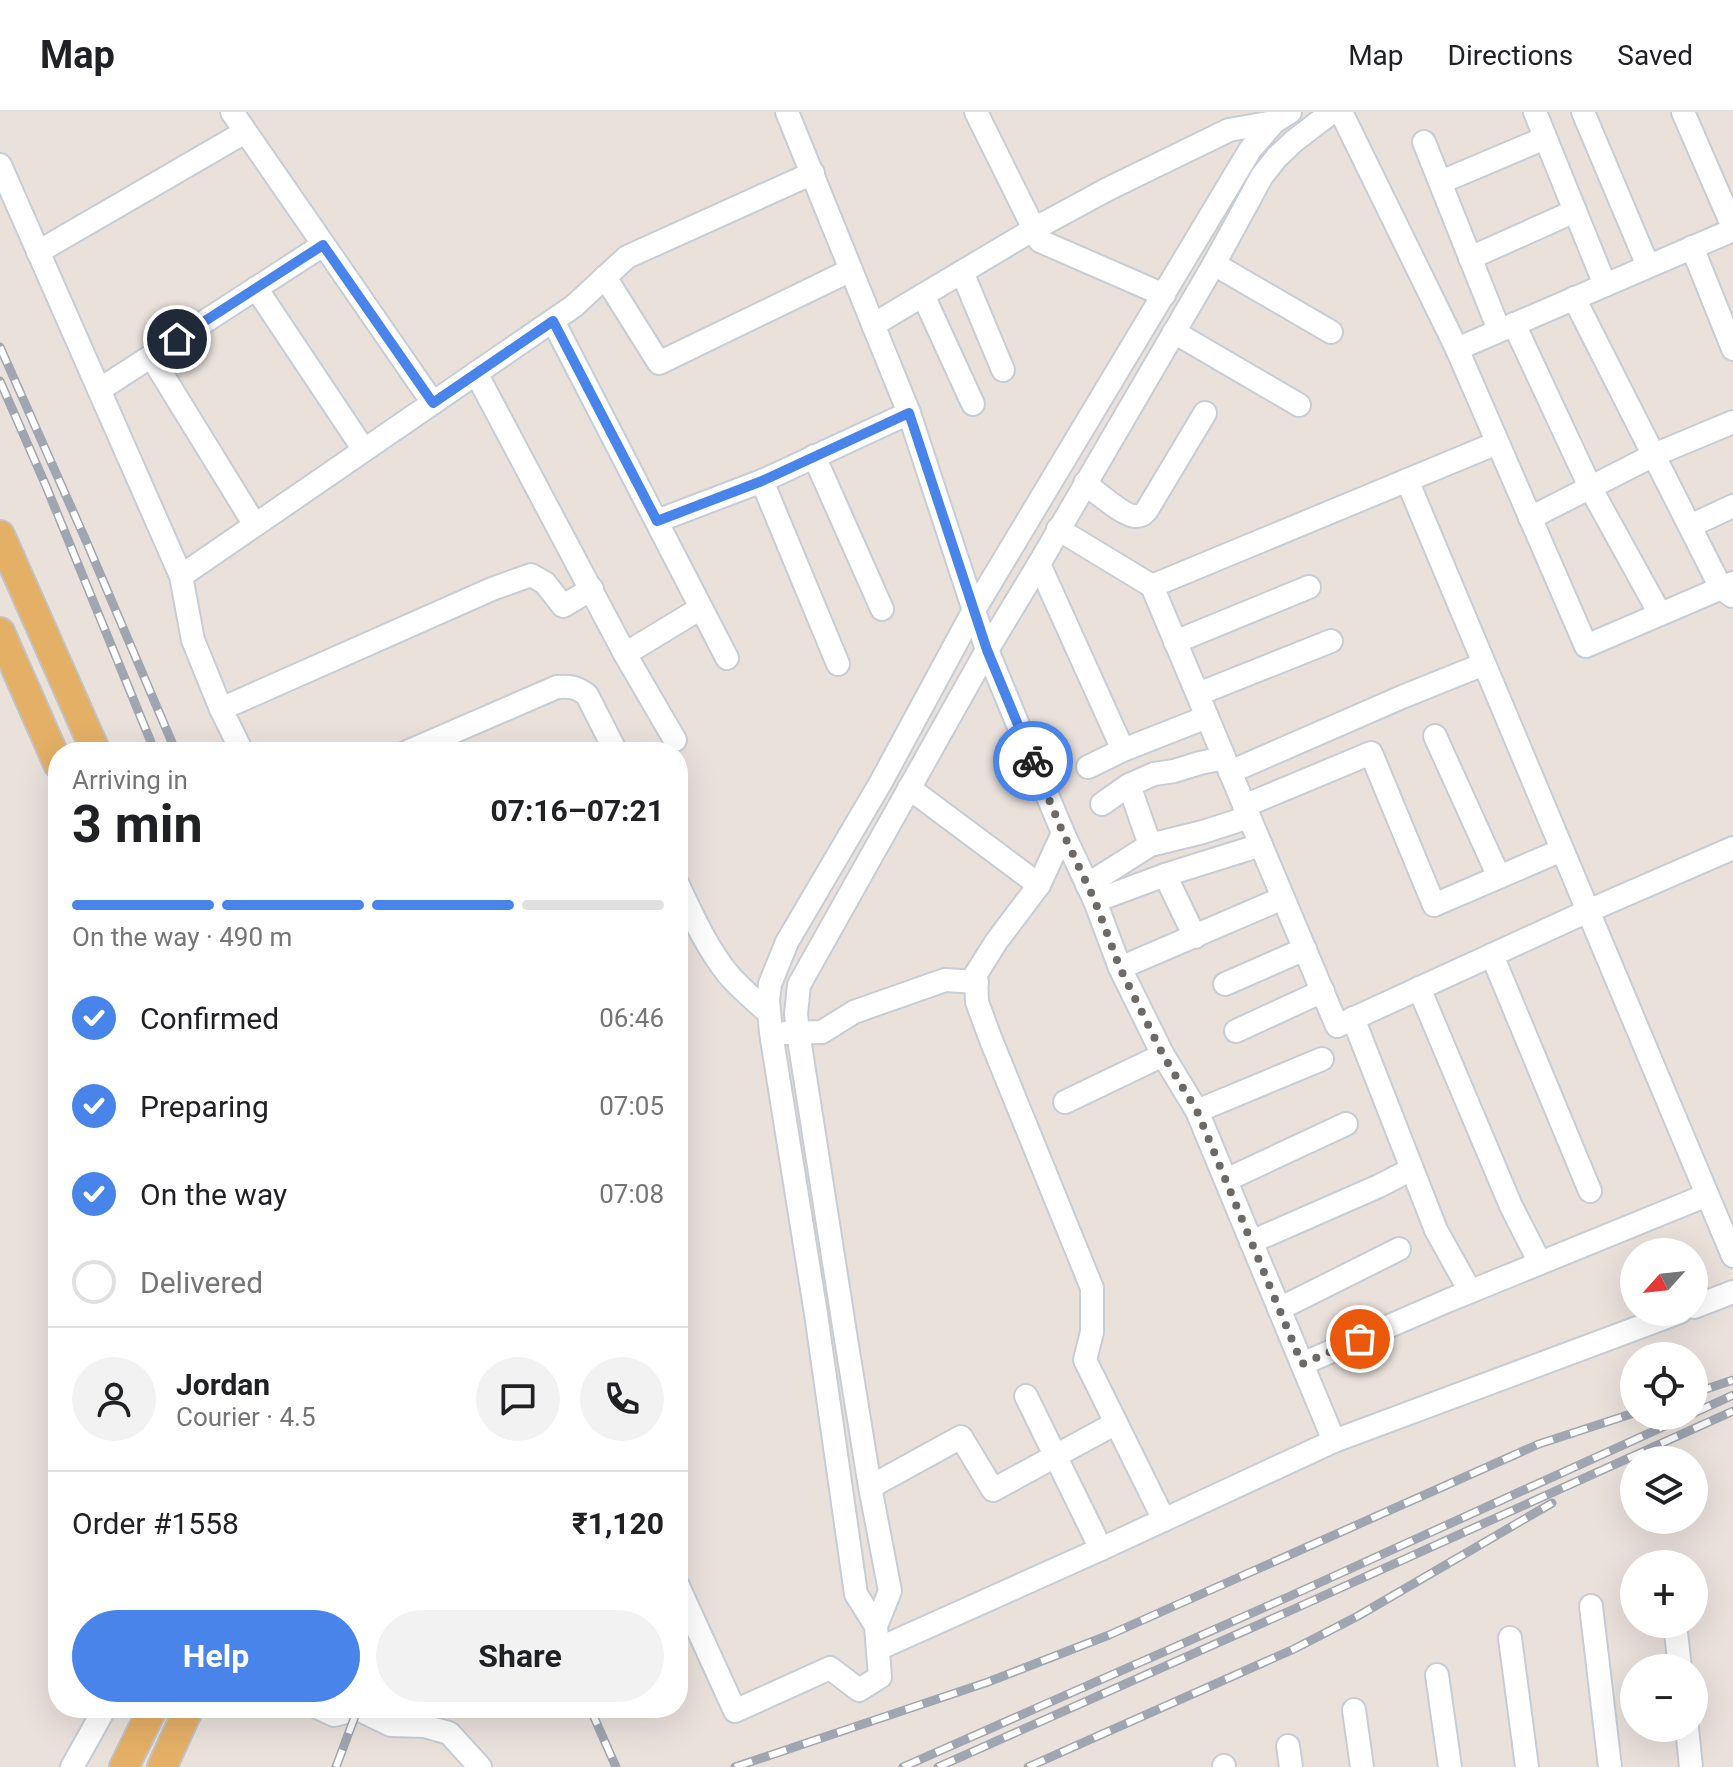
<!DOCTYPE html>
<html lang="en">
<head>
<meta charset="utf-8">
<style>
  :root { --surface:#fff; --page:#f2f2f2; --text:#202124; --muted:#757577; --line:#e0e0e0; --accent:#4884ea }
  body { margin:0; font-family:Roboto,sans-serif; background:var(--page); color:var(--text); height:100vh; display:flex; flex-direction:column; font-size:30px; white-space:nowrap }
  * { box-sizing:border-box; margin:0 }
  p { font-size:26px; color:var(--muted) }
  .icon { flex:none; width:44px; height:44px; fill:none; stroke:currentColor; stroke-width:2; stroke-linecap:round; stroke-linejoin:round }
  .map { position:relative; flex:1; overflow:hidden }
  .side { position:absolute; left:48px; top:630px; width:640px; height:976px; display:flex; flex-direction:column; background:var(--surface); border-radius:32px; box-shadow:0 8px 32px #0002 }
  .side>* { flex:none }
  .needle { width:52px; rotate:243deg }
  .buttons { position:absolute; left:1620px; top:1126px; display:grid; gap:16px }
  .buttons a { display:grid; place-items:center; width:88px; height:88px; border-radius:50%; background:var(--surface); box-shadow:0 8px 32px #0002; font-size:40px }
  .pin { position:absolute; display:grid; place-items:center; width:68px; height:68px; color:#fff; margin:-34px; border:4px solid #fff; border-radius:50%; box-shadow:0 2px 8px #0007 }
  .courier { position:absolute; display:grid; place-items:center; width:80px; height:80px; margin:-40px; border:6px solid #4884ea; border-radius:50%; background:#fff; color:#222; box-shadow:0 2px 10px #0007 }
  .summary em { font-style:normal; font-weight:700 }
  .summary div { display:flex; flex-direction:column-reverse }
  .summary { display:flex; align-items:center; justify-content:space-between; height:136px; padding:0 24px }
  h1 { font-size:52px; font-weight:700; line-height:60px }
  .bar { display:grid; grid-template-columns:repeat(4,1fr); gap:12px 8px; align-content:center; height:96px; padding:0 24px }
  .bar i { height:10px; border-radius:6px; background:var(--line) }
  .bar .selected { background:var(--accent) }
  .bar p { grid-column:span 4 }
  .line { display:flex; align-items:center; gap:20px; padding:0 24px; border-top:2px solid var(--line) }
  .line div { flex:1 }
  .round { display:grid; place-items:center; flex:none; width:84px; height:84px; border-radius:42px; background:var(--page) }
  ol { padding:0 24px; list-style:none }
  li { display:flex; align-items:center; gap:24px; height:88px }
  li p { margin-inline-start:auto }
  li .icon { padding:8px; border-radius:50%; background:var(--accent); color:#fff; stroke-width:4 }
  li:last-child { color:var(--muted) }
  li i { width:44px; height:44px; border:4px solid var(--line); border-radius:50% }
  .cta { display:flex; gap:16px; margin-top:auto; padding:16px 24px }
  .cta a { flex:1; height:92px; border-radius:48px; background:var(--accent); color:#fff; font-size:32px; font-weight:700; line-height:92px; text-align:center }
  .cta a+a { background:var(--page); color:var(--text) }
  header { display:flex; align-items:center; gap:48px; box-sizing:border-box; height:112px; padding:0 40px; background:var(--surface); border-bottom:2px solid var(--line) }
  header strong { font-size:38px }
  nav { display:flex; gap:44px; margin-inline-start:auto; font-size:28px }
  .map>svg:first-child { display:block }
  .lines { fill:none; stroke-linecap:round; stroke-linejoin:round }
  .minor-casing { stroke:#c7cdd5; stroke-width:26 }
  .major-casing { stroke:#c3c3c3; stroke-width:32 }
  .minor { stroke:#fff; stroke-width:22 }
  .major { stroke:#e4b066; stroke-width:28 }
  .rail-casing { stroke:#9fa5b1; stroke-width:9 }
  .rail { stroke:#fff; stroke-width:6; stroke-dasharray:18; stroke-linecap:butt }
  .done { stroke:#6d6967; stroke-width:8; stroke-dasharray:0 14.4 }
  .route { stroke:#4884ea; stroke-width:10 }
</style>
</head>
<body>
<header>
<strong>Map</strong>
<nav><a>Map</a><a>Directions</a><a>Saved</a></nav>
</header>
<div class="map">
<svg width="1733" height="1655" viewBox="0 0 1733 1655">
  <rect width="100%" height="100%" fill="#eae1db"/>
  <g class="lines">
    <defs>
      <g id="minor">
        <polyline points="232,0 433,291"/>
        <polyline points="787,0 909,301 987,538 1063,721 1095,789 1120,856 1163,943 1197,999 1334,1329"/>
        <polyline points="1341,0 1457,237 1586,534 1733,471"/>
        <polyline points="1535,0 1605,173"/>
        <polyline points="1583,0 1648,154"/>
        <polyline points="1683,0 1733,115"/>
        <polyline points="1424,30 1499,218"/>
        <polyline points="0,53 181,464 193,528 221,597 242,640"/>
        <polyline points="1441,70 1545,26"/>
        <polyline points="1692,135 1733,237"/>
        <polyline points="38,140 245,20"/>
        <polyline points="1470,146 1575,99"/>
        <polyline points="1214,152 1331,220"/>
        <polyline points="962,160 1003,258"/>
        <polyline points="605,165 659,251 851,158"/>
        <polyline points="256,176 364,338"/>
        <polyline points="923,183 973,292"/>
        <polyline points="1164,183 1040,129 1034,117 1108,77 1229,18 1274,10"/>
        <polyline points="1574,186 1721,476 1732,484"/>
        <polyline points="553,209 727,546"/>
        <polyline points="1514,212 1590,375 1660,502"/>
        <polyline points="873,213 1034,117 976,0"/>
        <polyline points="1174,220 1299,293"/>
        <polyline points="1457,237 1733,118"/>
        <polyline points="151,244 255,413"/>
        <polyline points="476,261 625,542 675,628"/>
        <polyline points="99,278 323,133"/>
        <polyline points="814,344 882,497"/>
        <polyline points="1407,368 1733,1144"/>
        <path d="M1085,371C1095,379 1125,405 1136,404C1142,404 1143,402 1147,398L1205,301"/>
        <polyline points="1530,406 1654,343 1733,310"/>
        <polyline points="657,409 762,369"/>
        <polyline points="1690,414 1733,394"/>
        <polyline points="1058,417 1152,474 1337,914 1588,799 1733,736"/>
        <polyline points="1039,452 1123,638 1207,605"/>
        <polyline points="181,464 574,194 627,145 813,61"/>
        <polyline points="1152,474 1497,331"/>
        <polyline points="1175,530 1309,475"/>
        <polyline points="625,542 701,496"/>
        <polyline points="838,552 762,369 909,301"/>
        <polyline points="1198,582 1331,529"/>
        <polyline points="221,597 492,477 531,463 545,471 563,494 592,477"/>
        <polyline points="1435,624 1499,765"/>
        <path d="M407,640L557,575C570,574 577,575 587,583L616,640"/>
        <polyline points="1088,655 1123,638"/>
        <polyline points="1230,660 1402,585 1484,552"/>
        <polyline points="1129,673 1154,662 1174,659 1200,651 1224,646"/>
        <polyline points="909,676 1039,773"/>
        <polyline points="1102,692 1129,673 1150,733"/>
        <polyline points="1244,694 1371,641 1434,793 1562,738"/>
        <polyline points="1063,721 1039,773 996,830 976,862 977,890 991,928 1092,1176 1092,1220 1085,1248 1164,1408"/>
        <polyline points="1165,763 1195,825"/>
        <path d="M678,773C692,803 707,836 728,862C740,876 755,889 769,901"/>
        <polyline points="1087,773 1150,733 1203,720 1249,705"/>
        <polyline points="1095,789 1165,763 1261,733"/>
        <polyline points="1492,843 1590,1079"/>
        <polyline points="1120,856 1283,786"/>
        <polyline points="1225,872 1305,837"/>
        <polyline points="1419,876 1511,1094 1540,1151"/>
        <polyline points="1353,906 1436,1118 1470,1179"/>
        <polyline points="1236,919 1323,879"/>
        <polyline points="785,921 822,920 854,900 945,868 977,870"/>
        <polyline points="1065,990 1163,943"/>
        <polyline points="1197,999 1322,947"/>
        <polyline points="1226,1068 1346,1012"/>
        <polyline points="1251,1130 1379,1074 1412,1057"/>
        <polyline points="1694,1195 1733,1180"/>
        <polyline points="1279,1197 1399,1137"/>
        <polyline points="1302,1252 1447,1189 1707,1083"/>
        <polyline points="1026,1284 1101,1437"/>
        <polyline points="870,1375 961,1325 993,1378 1116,1311"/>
        <polyline points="678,1474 735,1599 830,1556 859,1578 880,1565 876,1514 856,1482 816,1202 771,921 768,888 770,872 787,830 881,670 974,498 1250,38 1274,10 1290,0"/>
        <polyline points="1591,1494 1610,1655"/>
        <polyline points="1675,1512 1680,1556"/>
        <polyline points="876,1514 890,1479 870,1375 846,1227 798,920 796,902 799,873 987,538 1039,452 1214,152 1262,64 1277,45 1294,29 1332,0"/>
        <polyline points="1510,1526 1527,1655"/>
        <polyline points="878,1537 1101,1437 1334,1329 1680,1200"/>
        <polyline points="1437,1563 1450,1655"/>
        <polyline points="319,1596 334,1603 358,1597 391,1613 424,1614 449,1621 480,1655"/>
        <polyline points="1354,1598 1362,1655"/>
        <polyline points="1687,1616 1691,1655"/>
        <polyline points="1288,1634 1291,1655"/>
        <polyline points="1224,1654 1224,1655"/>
        <polyline points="72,1655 105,1596"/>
      </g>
      <g id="major">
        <polyline points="0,423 96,640"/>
        <polyline points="0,520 58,652"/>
        <polyline points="124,1655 153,1596"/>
        <polyline points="162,1655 189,1596"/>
      </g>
    </defs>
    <use href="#minor" class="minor-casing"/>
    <use href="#major" class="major-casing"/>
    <use href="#minor" class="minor"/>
    <use href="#major" class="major"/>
    <defs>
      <g id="rail">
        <polyline points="0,235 87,431 176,640"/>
        <polyline points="0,269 46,374 155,640"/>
        <polyline points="1694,1281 1733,1268"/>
        <polyline points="1694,1301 1733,1283"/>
        <polyline points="590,1596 616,1655"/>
        <polyline points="336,1655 358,1596"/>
        <polyline points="735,1655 988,1570 1109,1523 1539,1332 1634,1301"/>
        <polyline points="903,1655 1288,1485 1687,1304"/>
        <polyline points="938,1655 1294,1497 1733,1299"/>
        <polyline points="1028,1655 1294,1537 1358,1504 1552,1391"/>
      </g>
    </defs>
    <use href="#rail" class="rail-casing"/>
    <use href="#rail" class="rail"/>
  </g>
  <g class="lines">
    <polyline class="done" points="1033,649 1063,721 1095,789 1120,856 1163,943 1197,999 1302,1252 1360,1227"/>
    <polyline class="route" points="177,227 323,133 433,291 553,209 657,409 762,369 909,301 987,538 1033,649"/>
  </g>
</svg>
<div class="buttons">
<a><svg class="needle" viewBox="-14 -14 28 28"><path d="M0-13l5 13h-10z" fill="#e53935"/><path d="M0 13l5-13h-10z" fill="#757577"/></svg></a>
<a><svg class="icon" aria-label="locate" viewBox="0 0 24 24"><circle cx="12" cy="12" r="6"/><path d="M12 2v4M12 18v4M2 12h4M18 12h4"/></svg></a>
<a><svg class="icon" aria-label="layers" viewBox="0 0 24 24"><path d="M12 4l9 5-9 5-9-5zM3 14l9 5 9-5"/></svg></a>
<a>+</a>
<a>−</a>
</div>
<div class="pin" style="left:1360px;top:1227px;background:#ea580c"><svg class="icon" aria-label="bag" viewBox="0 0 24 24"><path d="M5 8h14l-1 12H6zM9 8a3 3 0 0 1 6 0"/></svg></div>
<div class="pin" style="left:177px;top:227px;background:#1f2937"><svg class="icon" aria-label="home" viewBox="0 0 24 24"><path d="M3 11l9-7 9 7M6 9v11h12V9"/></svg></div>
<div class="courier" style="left:1033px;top:649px"><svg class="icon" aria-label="bike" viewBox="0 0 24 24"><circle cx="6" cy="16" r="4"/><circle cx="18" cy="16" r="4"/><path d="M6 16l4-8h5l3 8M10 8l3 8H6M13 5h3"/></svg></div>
<section class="side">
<div class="summary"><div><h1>3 min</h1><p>Arriving in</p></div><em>07:16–07:21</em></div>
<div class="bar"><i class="selected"></i><i class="selected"></i><i class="selected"></i><i></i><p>On the way · 490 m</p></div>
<ol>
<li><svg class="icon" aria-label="check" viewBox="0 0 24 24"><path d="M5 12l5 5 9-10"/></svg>Confirmed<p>06:46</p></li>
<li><svg class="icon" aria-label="check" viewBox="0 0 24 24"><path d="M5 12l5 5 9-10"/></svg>Preparing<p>07:05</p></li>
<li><svg class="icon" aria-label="check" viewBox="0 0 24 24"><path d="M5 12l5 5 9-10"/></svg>On the way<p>07:08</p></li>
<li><i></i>Delivered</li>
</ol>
<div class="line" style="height:144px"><a class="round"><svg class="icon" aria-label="person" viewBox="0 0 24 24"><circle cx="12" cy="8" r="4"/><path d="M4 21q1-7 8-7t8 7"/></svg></a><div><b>Jordan</b><p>Courier · 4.5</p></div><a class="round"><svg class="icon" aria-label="chat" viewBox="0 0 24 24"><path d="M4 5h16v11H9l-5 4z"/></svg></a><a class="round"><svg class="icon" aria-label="phone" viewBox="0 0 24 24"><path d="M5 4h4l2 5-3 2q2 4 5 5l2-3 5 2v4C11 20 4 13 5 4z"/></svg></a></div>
<div class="line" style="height:104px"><div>Order #1558</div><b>₹1,120</b></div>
<div class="cta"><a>Help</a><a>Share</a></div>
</section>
</div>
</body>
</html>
